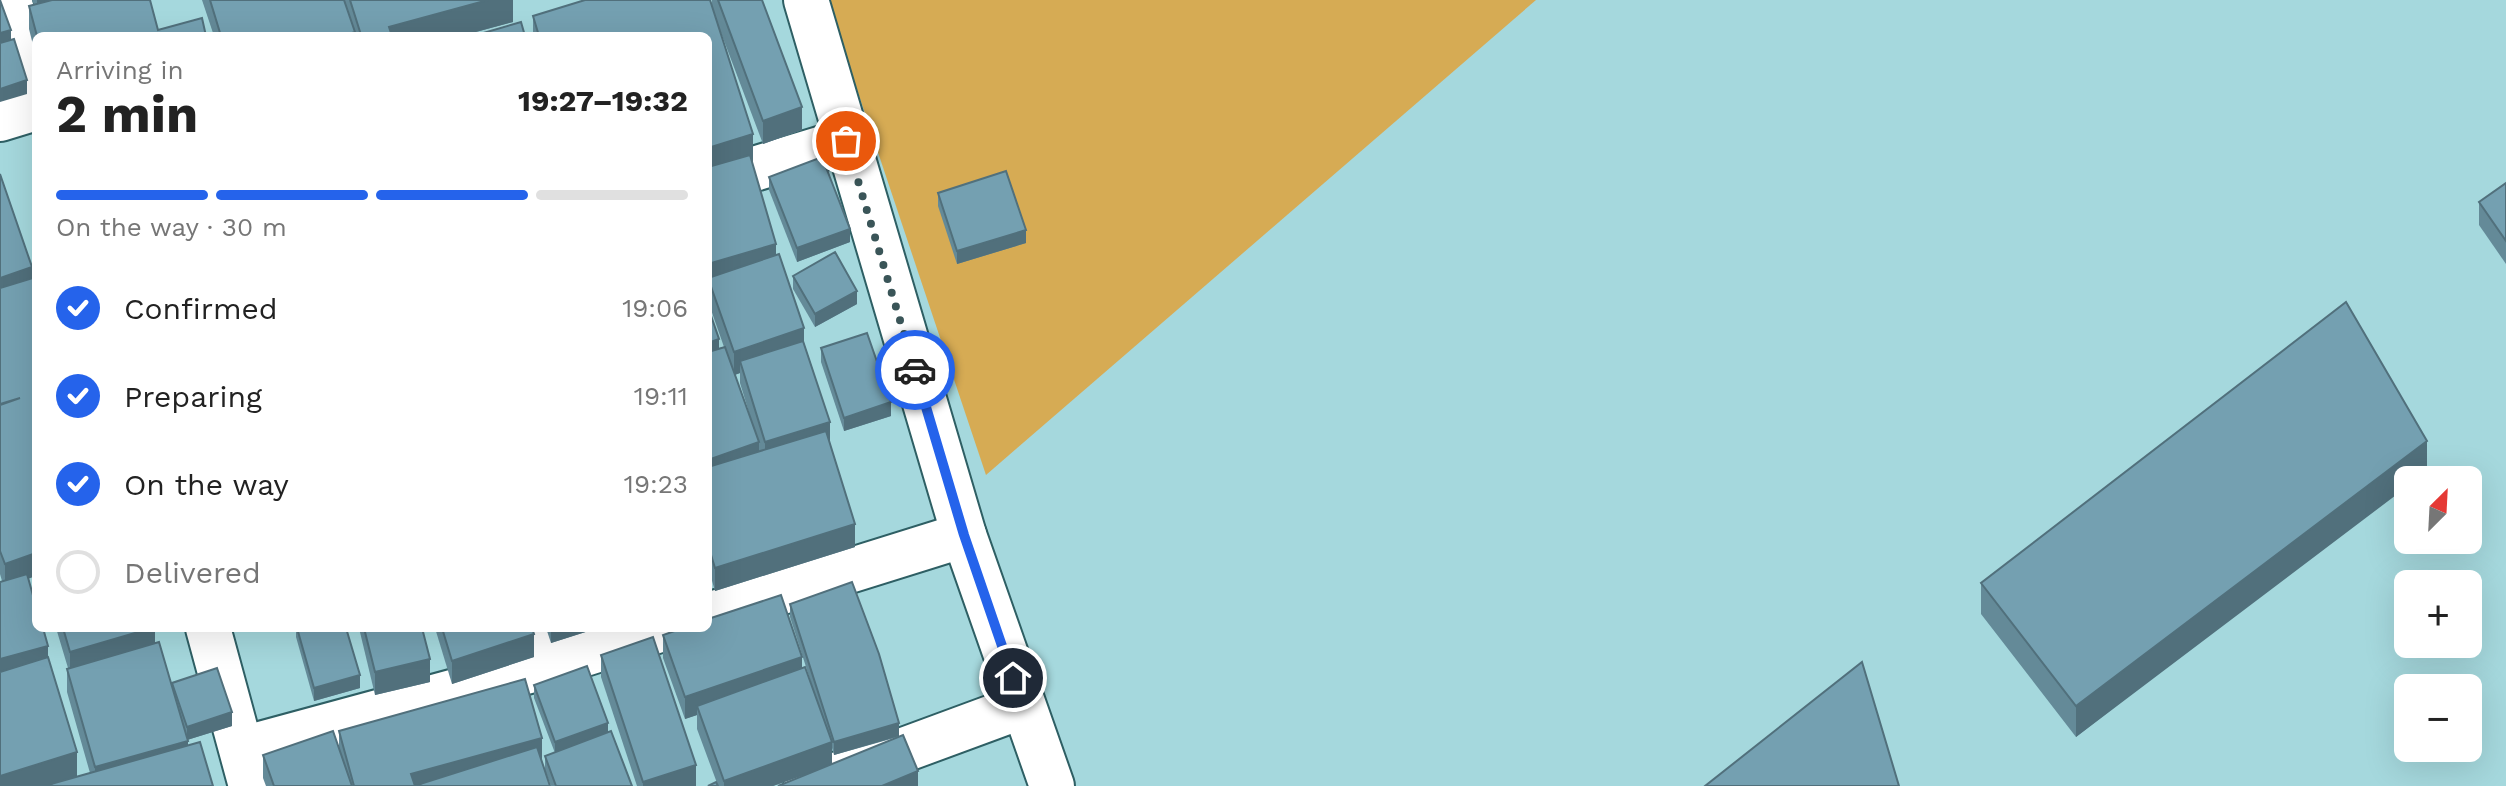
<!DOCTYPE html>
<html lang="en">
<head>
<meta charset="utf-8">
<style>
  :root { --surface:#fff; --page:#f2f2f2; --text:#222; --muted:#767676; --line:#e0e0e0; --accent:#2563eb }
  body { margin:0; font-family:"Work Sans",sans-serif; background:var(--page); color:var(--text); height:100vh; display:flex; flex-direction:column; font-size:30px; white-space:nowrap }
  * { box-sizing:border-box; margin:0 }
  p { font-size:26px; color:var(--muted) }
  .icon { flex:none; width:44px; height:44px; fill:none; stroke:currentColor; stroke-width:2; stroke-linecap:round; stroke-linejoin:round }
  .map { position:relative; flex:1; overflow:hidden }
  .details { position:absolute; left:32px; top:32px; width:680px; height:600px; display:flex; flex-direction:column; background:var(--surface); border-radius:12px; box-shadow:0 8px 32px #0002 }
  .details>* { flex:none }
  .needle { width:52px; rotate:24deg }
  .controls { position:absolute; left:2394px; top:466px; display:grid; gap:16px }
  .controls a { display:grid; place-items:center; width:88px; height:88px; border-radius:12px; background:var(--surface); box-shadow:0 8px 32px #0002; font-size:40px }
  .pin { position:absolute; display:grid; place-items:center; width:68px; height:68px; color:#fff; margin:-34px; border:4px solid #fff; border-radius:50%; box-shadow:0 2px 8px #0007 }
  .courier { position:absolute; display:grid; place-items:center; width:80px; height:80px; margin:-40px; border:6px solid #2563eb; border-radius:50%; background:#fff; color:#222; box-shadow:0 2px 10px #0007 }
  .overview em { font-style:normal; font-weight:700 }
  .overview div { display:flex; flex-direction:column-reverse }
  .overview { display:flex; align-items:center; justify-content:space-between; height:136px; padding:0 24px }
  h1 { font-size:52px; font-weight:700; line-height:60px }
  .bar { display:grid; grid-template-columns:repeat(4,1fr); gap:12px 8px; align-content:center; height:96px; padding:0 24px }
  .bar i { height:10px; border-radius:6px; background:var(--line) }
  .bar .active { background:var(--accent) }
  .bar p { grid-column:span 4 }
  ol { padding:0 24px; list-style:none }
  li { display:flex; align-items:center; gap:24px; height:88px }
  li p { margin-inline-start:auto }
  li .icon { padding:8px; border-radius:50%; background:var(--accent); color:#fff; stroke-width:4 }
  li:last-child { color:var(--muted) }
  li i { width:44px; height:44px; border:4px solid var(--line); border-radius:50% }
  .map>svg:first-child { display:block }
  .green { fill:#d6ab54 }
  .lines { fill:none; stroke-linecap:round; stroke-linejoin:round }
  .street-casing { stroke:#2e5f64; stroke-width:48 }
  .street { stroke:#fff; stroke-width:44 }
  .wall { fill:#648a98; fill-rule:evenodd }
  .shaded-wall { fill:#51707c }
  .building { fill:#74a0b1; stroke:#51707c; stroke-width:2 }
  .done { stroke:#3a5558; stroke-width:8; stroke-dasharray:0 14.4 }
  .route { stroke:#2563eb; stroke-width:10 }
</style>
</head>
<body>
<div class="map">
<svg width="2506" height="786" viewBox="0 0 2506 786">
  <rect width="100%" height="100%" fill="#a5d8dd"/>
  <polygon class="green" points="827,0 1536,0 986,475"/>
  <g class="lines">
    <defs>
      <g id="street">
        <polyline points="9,0 36,93"/>
        <polyline points="806,0 964,535 1052,786"/>
        <polyline points="0,119 36,108"/>
        <polyline points="708,183 846,141"/>
        <polyline points="708,615 964,535"/>
        <polyline points="208,628 251,786"/>
        <polyline points="533,628 544,667"/>
        <polyline points="242,749 544,667 666,628"/>
        <polyline points="806,786 1023,706"/>
      </g>
    </defs>
    <use href="#street" class="street-casing"/>
    <use href="#street" class="street"/>
  </g>
  <g class="wall">
    <polygon points="32,0 150,0 158,30 36,36 36,57 29,29 29,6 34,5"/>
    <polygon points="202,0 513,0 513,22 461,36 214,36"/>
    <path d="M712,0H762L802,130L763,144L712,9L776,255L804,343L855,547L715,591L708,567V307L719,348L724,347L708,301V36H533V16L712,6ZM740,373V383L751,419L735,375Z"/>
    <polygon points="0,174 28,578 77,777 90,773 67,692 67,669 68,668 56,628 155,628 155,644 172,686 232,726 187,740 188,745 213,786 0,786 2,581 0,574"/>
    <polygon points="769,177 850,242 797,262 769,190"/>
    <polygon points="2506,183 2506,264 2479,225 2479,202"/>
    <polygon points="938,193 1026,243 957,264 938,206"/>
    <polygon points="793,276 857,304 815,327 793,289"/>
    <polygon points="821,348 891,416 844,431 821,362"/>
    <polygon points="2427,472 2416,480 2408,480 2076,737 1981,614 1981,583"/>
    <path d="M790,604L899,736L918,786L818,770L773,786H708L717,783L697,729V715L685,719L663,658V635L802,668L815,695L790,617ZM898,737L832,764V748L834,755Z"/>
    <polygon points="296,628 346,628 360,688 314,701 296,637"/>
    <polygon points="359,628 422,628 430,682 375,695"/>
    <polygon points="435,628 532,628 534,657 452,684"/>
    <polygon points="546,628 598,628 551,643"/>
    <polygon points="601,655 696,786 637,786 601,677"/>
    <polygon points="534,685 608,732 632,786 551,786 545,770 545,756 555,753 534,698"/>
    <polygon points="339,731 542,761 550,786 266,786 263,778 263,755 339,748"/>
  </g>
  <g class="shaded-wall">
    <polygon points="37,0 94,0 37,16"/>
    <polygon points="488,0 513,0 513,22 461,36 389,36 389,27"/>
    <polygon points="11,30 11,43 0,46 0,33"/>
    <polygon points="27,80 27,94 0,102 0,89"/>
    <polygon points="802,107 802,130 763,144 763,121"/>
    <polygon points="753,134 753,162 708,176 708,148"/>
    <polygon points="850,229 850,242 797,262 797,248"/>
    <polygon points="1026,230 1026,243 957,264 957,251"/>
    <polygon points="776,244 776,267 708,278 708,287 708,264"/>
    <polygon points="32,267 32,290 0,301 0,278"/>
    <polygon points="857,291 857,304 815,327 815,314"/>
    <polygon points="804,328 804,350 740,361 740,373 734,375 734,352"/>
    <polygon points="719,339 719,362 708,366 708,343"/>
    <polygon points="891,402 891,416 844,431 844,418"/>
    <polygon points="830,422 830,445 765,465 765,442"/>
    <polygon points="2427,441 2427,472 2416,480 2408,480 2408,486 2076,737 2076,706"/>
    <polygon points="759,442 759,464 708,482 708,460"/>
    <polygon points="855,524 855,547 715,591 715,568"/>
    <polygon points="36,553 36,576 5,587 5,564"/>
    <polygon points="152,628 155,628 155,650 70,675 70,652"/>
    <polygon points="551,628 598,628 551,643"/>
    <polygon points="534,634 534,657 452,684 452,661"/>
    <polygon points="48,646 48,669 0,682 0,659"/>
    <polygon points="802,657 802,680 697,706 697,715 685,719 685,697"/>
    <polygon points="430,659 430,682 375,695 375,672"/>
    <polygon points="360,675 360,688 314,701 314,688"/>
    <polygon points="232,712 232,726 187,740 187,727"/>
    <polygon points="608,723 608,736 555,755 555,742"/>
    <polygon points="899,723 899,736 834,755 834,742"/>
    <polygon points="542,738 542,761 420,784 420,786 411,786 411,774"/>
    <polygon points="188,741 188,764 95,786 95,767"/>
    <polygon points="832,742 832,765 773,786 724,786 724,781"/>
    <polygon points="77,752 77,781 51,786 0,786 0,776"/>
    <polygon points="696,765 696,786 643,786 643,782"/>
    <polygon points="918,771 918,786 882,786"/>
  </g>
  <g class="building">
    <polygon points="0,0 11,30 0,33"/>
    <polygon points="52,0 150,0 158,30 202,18 206,36 37,36 29,6"/>
    <polygon points="210,0 344,0 355,32 343,36 221,36"/>
    <polygon points="350,0 488,0 389,27 392,36 357,36 361,35"/>
    <polygon points="585,0 710,0 753,134 708,148 708,36 539,36 533,16"/>
    <polygon points="718,0 762,0 802,107 763,121"/>
    <polygon points="521,22 525,36 473,36"/>
    <polygon points="14,39 27,80 0,89 0,43"/>
    <polygon points="750,155 776,244 708,264 708,167"/>
    <polygon points="822,157 850,229 797,248 769,177"/>
    <polygon points="1006,171 1026,230 957,251 938,193"/>
    <polygon points="0,174 32,267 0,278"/>
    <polygon points="2506,183 2506,241 2479,202"/>
    <polygon points="835,252 857,291 815,314 793,276"/>
    <polygon points="779,254 804,328 734,352 708,278"/>
    <polygon points="36,277 36,553 5,564 0,551 0,405 20,398 0,404 0,288"/>
    <polygon points="2346,302 2427,441 2076,706 1981,583"/>
    <polygon points="708,307 719,339 708,343"/>
    <polygon points="867,333 891,402 844,418 821,348"/>
    <polygon points="803,341 830,422 765,442 740,361"/>
    <polygon points="725,347 759,442 708,460 708,352"/>
    <polygon points="826,431 855,524 715,568 708,545 708,467"/>
    <polygon points="27,574 36,606 36,628 43,628 48,646 0,659 0,582"/>
    <polygon points="852,582 879,654 899,723 834,742 790,604"/>
    <polygon points="781,595 802,657 685,697 663,635 683,628 708,628 708,619"/>
    <polygon points="63,628 152,628 70,652"/>
    <polygon points="297,628 346,628 360,675 314,688"/>
    <polygon points="364,628 422,628 430,659 375,672"/>
    <polygon points="442,628 532,628 534,634 452,661"/>
    <polygon points="653,637 696,765 643,782 601,655"/>
    <polygon points="159,642 188,741 95,767 67,669"/>
    <polygon points="48,657 77,752 0,776 0,672"/>
    <polygon points="1862,662 1899,786 1705,786"/>
    <polygon points="587,666 608,723 555,742 534,685"/>
    <polygon points="805,667 832,742 724,781 697,706"/>
    <polygon points="217,668 232,712 187,727 172,683"/>
    <polygon points="525,679 542,738 411,774 415,786 354,786 339,731"/>
    <polygon points="333,731 352,786 274,786 263,755"/>
    <polygon points="611,731 632,786 556,786 545,756"/>
    <polygon points="903,735 918,771 882,786 778,786"/>
    <polygon points="200,742 213,786 52,786 51,784"/>
    <polygon points="537,747 550,786 421,786 420,784"/>
    <polygon points="716,782 718,786 708,786"/>
  </g>
  <g class="lines">
    <polyline class="done" points="846,141 915,370"/>
    <polyline class="route" points="915,370 964,535 1013,678"/>
  </g>
</svg>
<div class="controls">
<a><svg class="needle" viewBox="-14 -14 28 28"><path d="M0-13l5 13h-10z" fill="#e53935"/><path d="M0 13l5-13h-10z" fill="#767676"/></svg></a>
<a>+</a>
<a>−</a>
</div>
<div class="pin" style="left:846px;top:141px;background:#ea580c"><svg class="icon" aria-label="bag" viewBox="0 0 24 24"><path d="M5 8h14l-1 12H6zM9 8a3 3 0 0 1 6 0"/></svg></div>
<div class="pin" style="left:1013px;top:678px;background:#1f2937"><svg class="icon" aria-label="home" viewBox="0 0 24 24"><path d="M3 11l9-7 9 7M6 9v11h12V9"/></svg></div>
<div class="courier" style="left:915px;top:370px"><svg class="icon" aria-label="car" viewBox="0 0 24 24"><path d="M5 17H2v-5l4-1 3-4h7l3 4 3 1v5h-3M9 17h6M6 11h13"/><circle cx="7" cy="17" r="2"/><circle cx="17" cy="17" r="2"/></svg></div>
<section class="details">
<div class="overview"><div><h1>2 min</h1><p>Arriving in</p></div><em>19:27–19:32</em></div>
<div class="bar"><i class="active"></i><i class="active"></i><i class="active"></i><i></i><p>On the way · 30 m</p></div>
<ol>
<li><svg class="icon" aria-label="check" viewBox="0 0 24 24"><path d="M5 12l5 5 9-10"/></svg>Confirmed<p>19:06</p></li>
<li><svg class="icon" aria-label="check" viewBox="0 0 24 24"><path d="M5 12l5 5 9-10"/></svg>Preparing<p>19:11</p></li>
<li><svg class="icon" aria-label="check" viewBox="0 0 24 24"><path d="M5 12l5 5 9-10"/></svg>On the way<p>19:23</p></li>
<li><i></i>Delivered</li>
</ol>
</section>
</div>
</body>
</html>
